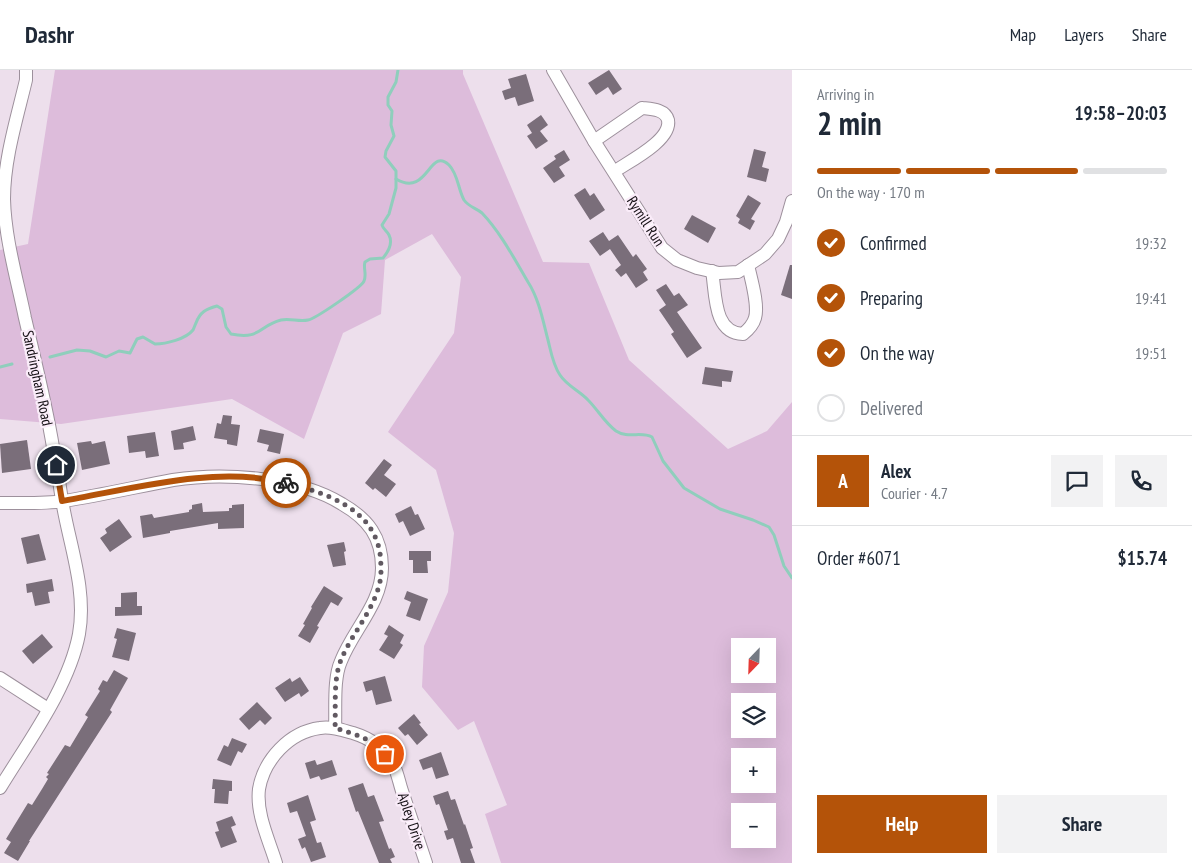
<!DOCTYPE html>
<html lang="en">
<head>
<meta charset="utf-8">
<style>
  :root { --surface:#fff; --page:#f2f2f3; --text:#1f2937; --muted:#747a83; --line:#e0e1e3; --accent:#b45309 }
  body { margin:0; font-family:"PT Sans Narrow",sans-serif; background:var(--page); color:var(--text); height:100vh; display:flex; flex-direction:column; font-size:19px; white-space:nowrap }
  * { box-sizing:border-box; margin:0 }
  p { font-size:16px; color:var(--muted) }
  .icon { flex:none; width:28px; height:28px; fill:none; stroke:currentColor; stroke-width:2; stroke-linecap:round; stroke-linejoin:round }
  .map { position:relative; flex:1; overflow:hidden }
  .panel { display:flex; flex-direction:column; background:var(--surface); width:400px }
  .panel>* { flex:none }
  .needle { width:32px; rotate:203deg }
  .buttons { position:absolute; left:731px; top:568px; display:grid; gap:10px }
  .buttons a { display:grid; place-items:center; width:45px; height:45px; border-radius:0px; background:var(--surface); box-shadow:0 5px 20px #0002; font-size:25px }
  .pin { position:absolute; display:grid; place-items:center; width:42px; height:42px; color:#fff; margin:-21px; border:2px solid #fff; border-radius:50%; box-shadow:0 1px 5px #0007 }
  .courier { position:absolute; display:grid; place-items:center; width:50px; height:50px; margin:-25px; border:4px solid #b45309; border-radius:50%; background:#fff; color:#222; box-shadow:0 1px 6px #0007 }
  .summary em { font-style:normal; font-weight:600 }
  .summary div { display:flex; flex-direction:column-reverse }
  .summary { display:flex; align-items:center; justify-content:space-between; height:85px; padding:0 25px }
  h1 { font-size:32px; font-weight:600; line-height:38px }
  .bar { display:grid; grid-template-columns:repeat(4,1fr); gap:8px 5px; align-content:center; height:60px; padding:0 25px }
  .bar i { height:6px; border-radius:4px; background:var(--line) }
  .bar .selected { background:var(--accent) }
  .bar p { grid-column:span 4 }
  .line { display:flex; align-items:center; gap:12px; padding:0 25px; border-top:1px solid var(--line) }
  .line div { flex:1 }
  .round { display:grid; place-items:center; flex:none; width:52px; height:52px; border-radius:0px; background:var(--page) }
  ol { padding:0 25px; list-style:none }
  li { display:flex; align-items:center; gap:15px; height:55px }
  li p { margin-inline-start:auto }
  li .icon { padding:5px; border-radius:50%; background:var(--accent); color:#fff; stroke-width:4 }
  li:last-child { color:var(--muted) }
  li i { width:28px; height:28px; border:2px solid var(--line); border-radius:50% }
  .button { display:flex; gap:10px; margin-top:auto; padding:10px 25px }
  .button a { flex:1; height:58px; border-radius:0px; background:var(--accent); color:#fff; font-size:20px; font-weight:600; line-height:58px; text-align:center }
  .button a+a { background:var(--page); color:var(--text) }
  header { display:flex; align-items:center; gap:30px; box-sizing:border-box; height:70px; padding:0 25px; background:var(--surface); border-bottom:1px solid var(--line) }
  header strong { font-size:24px }
  nav { display:flex; gap:28px; margin-inline-start:auto; font-size:18px }
  main { display:flex; flex:1; min-height:0 }
  .map>svg:first-child { display:block }
  .green { fill:#ddbcdb; fill-rule:evenodd }
  .lines { fill:none; stroke-linecap:round; stroke-linejoin:round }
  .stream { stroke:#8fcebc; stroke-width:3 }
  .building { fill:#7a6e7a }
  .minor-casing { stroke:#9d909c; stroke-width:14 }
  .minor { stroke:#fff; stroke-width:12 }
  .done { stroke:#615961; stroke-width:5; stroke-dasharray:0 9 }
  .route { stroke:#b45309; stroke-width:6 }
  .labels { text-anchor:middle; dominant-baseline:central; stroke-width:4.5; stroke-linejoin:round; paint-order:stroke }
  .street-label { font-size:15px; fill:#161116; stroke:#faecf9 }
</style>
</head>
<body>
<header>
<strong>Dashr</strong>
<nav><a>Map</a><a>Layers</a><a>Share</a></nav>
</header>
<main>
<div class="map">
<svg width="792" height="793" viewBox="0 0 792 793">
  <rect width="100%" height="100%" fill="#eddfec"/>
  <path class="green" d="M55,0H463V4L543,192L589,193L629,290L728,379L767,361L792,332V793H501L485,744L507,735L474,651L458,660L422,617L424,576L448,522L454,463L436,400L388,362L454,263L461,207L432,164L385,190L381,244L343,263L304,369L232,329L61,354L0,349V180L28,174ZM740,576H768V604H740ZM740,631H768V659H740ZM740,686H768V714H740ZM740,741H768V769H740Z"/>
  <g class="lines">
    <g class="stream">
      <path d="M396,109C428,128 429,76 449,95C458,104 458,119 464,130C469,137 476,138 482,143C501,163 515,190 528,212C539,229 543,251 548,270C551,282 553,295 560,305C567,316 580,321 588,330C598,340 605,353 616,361C628,369 641,361 652,367L663,391L684,418L720,439L753,450L769,457L774,465L784,496L792,508"/>
      <path d="M50,287L77,280L90,281L106,287L119,281L130,283L137,269L143,267L155,274C166,274 186,269 193,260C194,258 195,255 196,253C200,242 206,239 217,236L222,239L226,257L231,264C261,270 258,256 281,250C290,248 299,252 308,250C315,249 362,217 364,211C367,204 363,198 365,192L370,189L383,188C388,182 393,173 389,165C387,161 383,159 382,155L389,144L396,118V101L385,87L386,81L394,66L391,55L392,41L388,35V27L396,12L398,0"/>
      <polyline points="0,297 12,294"/>
    </g>
  </g>
  <g class="building">
    <polygon points="609,0 622,19 613,25 608,17 596,25 588,13"/>
    <polygon points="526,4 534,31 518,36 515,27 505,30 502,21 511,18 508,9"/>
    <polygon points="541,45 548,55 540,61 548,71 536,79 527,66 532,63 527,55"/>
    <polygon points="754,79 766,82 762,97 769,99 766,112 747,107"/>
    <polygon points="564,80 570,90 559,97 565,106 554,113 543,98 556,89 554,86"/>
    <polygon points="585,118 590,126 594,123 605,140 590,150 574,125"/>
    <polygon points="748,125 761,133 751,149 755,151 750,160 738,153 740,149 736,146"/>
    <polygon points="692,145 716,158 708,173 684,159"/>
    <polygon points="603,162 609,171 618,165 633,187 636,184 647,199 643,202 648,210 636,218 626,203 621,207 615,200 621,195 610,179 600,186 589,171"/>
    <polygon points="790,195 792,195 792,229 781,225"/>
    <polygon points="666,214 674,226 679,223 688,235 677,242 702,278 687,288 671,264 674,262 659,240 666,235 656,220"/>
    <polygon points="705,297 733,301 731,312 722,311 722,317 702,314"/>
    <polygon points="223,345 232,346 231,354 240,355 237,376 227,374 227,370 214,368 217,353 221,354"/>
    <polygon points="193,356 196,370 183,373 184,379 174,380 171,361"/>
    <polygon points="260,359 284,364 280,384 267,381 269,375 257,372"/>
    <polygon points="155,362 159,386 146,388 145,381 129,383 127,366"/>
    <polygon points="27,370 31,399 2,403 0,374"/>
    <polygon points="91,371 92,374 105,371 110,394 82,400 77,373"/>
    <polygon points="384,389 392,395 384,405 396,414 386,427 375,418 373,420 365,413"/>
    <polygon points="202,433 203,442 229,441 229,438 232,438 232,435 244,434 244,458 218,459 218,453 170,461 170,463 143,468 140,446 152,444 154,448 189,442 189,440 192,439 192,435"/>
    <polygon points="411,436 415,445 418,444 425,459 410,466 403,451 399,453 395,444"/>
    <polygon points="119,449 132,467 110,482 100,468 107,463 105,459"/>
    <polygon points="39,464 46,490 27,494 21,468"/>
    <polygon points="344,472 346,481 344,482 346,495 333,497 327,475"/>
    <polygon points="409,481 431,481 431,491 427,491 428,503 413,503 413,490 409,490"/>
    <polygon points="52,509 54,521 48,522 50,533 35,536 32,522 27,523 26,514"/>
    <polygon points="324,516 343,528 338,536 331,532 317,556 319,557 310,573 298,566 305,555 303,554 312,538 311,537"/>
    <polygon points="407,521 428,529 420,551 406,546 411,532 404,529"/>
    <polygon points="137,522 137,536 142,536 142,545 115,546 115,537 121,537 121,523"/>
    <polygon points="389,555 404,565 400,573 403,575 394,589 379,580 388,566 384,564"/>
    <polygon points="117,558 136,563 129,591 112,587 117,569 114,568"/>
    <polygon points="42,564 53,577 33,594 22,581"/>
    <polygon points="114,600 128,608 110,640 112,642 29,771 30,771 18,791 4,783 11,772 6,769 28,733 32,735 42,719 48,709 46,707 49,704 47,703 65,675 70,677 88,647 85,645 100,621 98,619 103,610 107,612"/>
    <polygon points="385,606 392,631 376,635 372,620 366,622 363,612"/>
    <polygon points="300,607 309,621 301,627 299,623 285,632 275,618 290,608 292,612"/>
    <polygon points="257,632 272,648 265,655 260,650 249,660 239,649"/>
    <polygon points="414,644 421,653 419,654 428,665 417,675 408,664 405,666 398,658"/>
    <polygon points="232,668 247,674 242,683 238,681 231,696 217,690 224,675 228,677"/>
    <polygon points="441,682 449,705 436,709 432,697 423,700 419,690"/>
    <polygon points="315,690 317,695 332,690 337,705 321,710 319,706 310,709 305,693"/>
    <polygon points="213,709 232,711 232,721 229,721 228,734 214,733 215,719 212,719"/>
    <polygon points="363,713 368,727 374,725 384,751 379,752 389,779 391,778 395,787 390,789 392,793 379,793 358,741 356,742 348,718"/>
    <polygon points="448,721 451,730 455,729 464,755 465,754 473,778 470,779 475,793 461,793 453,768 447,770 444,761 448,760 439,734 436,735 433,726"/>
    <polygon points="308,725 316,750 310,752 317,773 321,772 326,787 311,792 305,777 302,779 298,769 306,766 297,741 290,743 287,733"/>
    <polygon points="232,746 236,755 231,757 237,772 221,778 215,762 219,761 216,752"/>
  </g>
  <g class="lines">
    <defs>
      <g id="minor">
        <polyline points="553,0 594,71 662,178 677,190 697,198 719,203 738,202 765,184 778,169 786,152 792,131"/>
        <path d="M594,71L642,38C651,39 665,39 668,50C672,70 630,91 615,101"/>
        <path d="M712,201C716,224 713,263 743,264C748,260 753,255 755,248C759,235 751,209 748,195"/>
        <path d="M0,433C21,433 44,434 64,431C101,425 136,417 173,410C223,402 299,407 342,434C368,449 382,467 382,498C382,533 353,560 341,591C333,609 336,638 335,658"/>
        <polyline points="0,608 48,639"/>
        <path d="M0,718C28,672 69,617 79,564C87,519 69,474 62,430C59,412 57,395 53,377C46,334 35,291 25,248C17,209 5,169 4,129C4,89 17,48 26,10V0"/>
        <path d="M276,793C269,770 256,744 259,719C264,690 289,662 320,658C331,656 342,660 353,663C369,668 384,678 392,692C397,700 399,712 402,721C410,745 418,769 426,793"/>
      </g>
    </defs>
    <use href="#minor" class="minor-casing"/>
    <use href="#minor" class="minor"/>
  </g>
  <g class="lines">
    <path class="done" d="M286,413C325,423 372,437 380,483C381,494 382,505 379,516C371,544 351,565 341,590C333,609 336,638 335,658C354,664 372,668 385,684"/>
    <path class="route" d="M56,395L62,431C132,419 215,395 286,413"/>
  </g>
  <g class="labels">
    <g class="street-label">
      <text transform="translate(646 151) rotate(57)">Rymill Run</text>
      <text transform="translate(38 308) rotate(78)">Sandringham Road</text>
      <text transform="translate(412 751) rotate(72)">Apley Drive</text>
    </g>
  </g>
</svg>
<div class="buttons">
<a><svg class="needle" viewBox="-14 -14 28 28"><path d="M0-13l5 13h-10z" fill="#e53935"/><path d="M0 13l5-13h-10z" fill="#747a83"/></svg></a>
<a><svg class="icon" aria-label="layers" viewBox="0 0 24 24"><path d="M12 4l9 5-9 5-9-5zM3 14l9 5 9-5"/></svg></a>
<a>+</a>
<a>−</a>
</div>
<div class="pin" style="left:385px;top:684px;background:#ea580c"><svg class="icon" aria-label="bag" viewBox="0 0 24 24"><path d="M5 8h14l-1 12H6zM9 8a3 3 0 0 1 6 0"/></svg></div>
<div class="pin" style="left:56px;top:395px;background:#1f2937"><svg class="icon" aria-label="home" viewBox="0 0 24 24"><path d="M3 11l9-7 9 7M6 9v11h12V9"/></svg></div>
<div class="courier" style="left:286px;top:413px"><svg class="icon" aria-label="bike" viewBox="0 0 24 24"><circle cx="6" cy="16" r="4"/><circle cx="18" cy="16" r="4"/><path d="M6 16l4-8h5l3 8M10 8l3 8H6M13 5h3"/></svg></div>
</div>
<section class="panel">
<div class="summary"><div><h1>2 min</h1><p>Arriving in</p></div><em>19:58–20:03</em></div>
<div class="bar"><i class="selected"></i><i class="selected"></i><i class="selected"></i><i></i><p>On the way · 170 m</p></div>
<ol>
<li><svg class="icon" aria-label="check" viewBox="0 0 24 24"><path d="M5 12l5 5 9-10"/></svg>Confirmed<p>19:32</p></li>
<li><svg class="icon" aria-label="check" viewBox="0 0 24 24"><path d="M5 12l5 5 9-10"/></svg>Preparing<p>19:41</p></li>
<li><svg class="icon" aria-label="check" viewBox="0 0 24 24"><path d="M5 12l5 5 9-10"/></svg>On the way<p>19:51</p></li>
<li><i></i>Delivered</li>
</ol>
<div class="line" style="height:90px"><b class="round" style="background:var(--accent);color:#fff">A</b><div><b>Alex</b><p>Courier · 4.7</p></div><a class="round"><svg class="icon" aria-label="chat" viewBox="0 0 24 24"><path d="M4 5h16v11H9l-5 4z"/></svg></a><a class="round"><svg class="icon" aria-label="phone" viewBox="0 0 24 24"><path d="M5 4h4l2 5-3 2q2 4 5 5l2-3 5 2v4C11 20 4 13 5 4z"/></svg></a></div>
<div class="line" style="height:65px"><div>Order #6071</div><b>$15.74</b></div>
<div class="button"><a>Help</a><a>Share</a></div>
</section>
</main>
</body>
</html>
